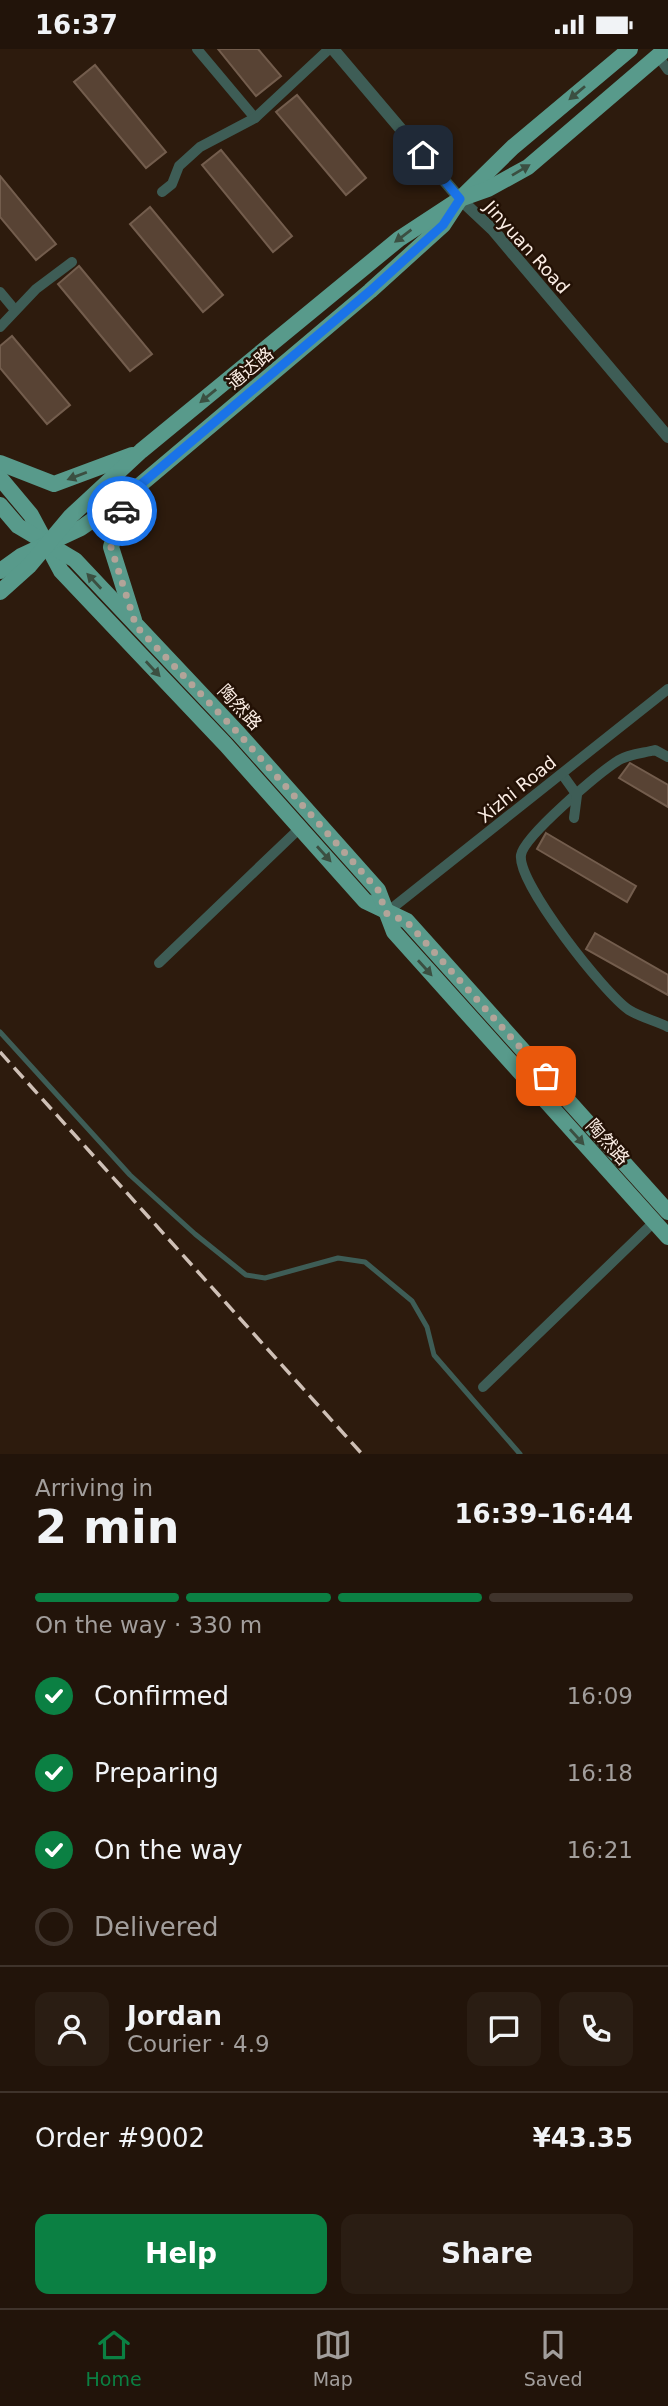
<!DOCTYPE html>
<html lang="en">
<head>
<meta charset="utf-8">
<style>
  :root { --surface:#22140a; --page:#2a1d13; --text:#f1f3f6; --muted:#a29e9c; --line:#3f332b; --accent:#0b8043 }
  body { margin:0; font-family:"DejaVu Sans","Noto Sans SC",sans-serif; background:var(--page); color:var(--text); height:100vh; display:flex; flex-direction:column; font-size:26px; white-space:nowrap }
  * { box-sizing:border-box; margin:0 }
  p { font-size:23px; color:var(--muted) }
  .icon { flex:none; width:38px; height:38px; fill:none; stroke:currentColor; stroke-width:2; stroke-linecap:round; stroke-linejoin:round }
  .map { position:relative; height:1405px; overflow:hidden }
  .panel { display:flex; flex-direction:column; background:var(--surface); flex:1 }
  .panel>* { flex:none }
  .pin { position:absolute; display:grid; place-items:center; width:60px; height:60px; color:#fff; margin:-30px; border-radius:14px; box-shadow:0 4px 10px #0006 }
  .courier { position:absolute; display:grid; place-items:center; width:70px; height:70px; margin:-35px; border:5px solid #1a73e8; border-radius:50%; background:#fff; color:#222; box-shadow:0 2px 9px #0007 }
  .head em { font-style:normal; font-weight:700 }
  .head div { display:flex; flex-direction:column-reverse }
  .head { display:flex; align-items:center; justify-content:space-between; height:119px; padding:0 35px }
  h1 { font-size:46px; font-weight:700; line-height:52px }
  .bar { display:grid; grid-template-columns:repeat(4,1fr); gap:10px 7px; align-content:center; height:84px; padding:0 35px }
  .bar i { height:9px; border-radius:5px; background:var(--line) }
  .bar .on { background:var(--accent) }
  .bar p { grid-column:span 4 }
  .line { display:flex; align-items:center; gap:18px; padding:0 35px; border-top:2px solid var(--line) }
  .line div { flex:1 }
  .round { display:grid; place-items:center; flex:none; width:74px; height:74px; border-radius:14px; background:var(--page) }
  ol { padding:0 35px; list-style:none }
  li { display:flex; align-items:center; gap:21px; height:77px }
  li p { margin-inline-start:auto }
  li .icon { padding:7px; border-radius:50%; background:var(--accent); color:#fff; stroke-width:4 }
  li:last-child { color:var(--muted) }
  li i { width:38px; height:38px; border:4px solid var(--line); border-radius:50% }
  .cta { display:flex; gap:14px; margin-top:auto; padding:14px 35px }
  .cta a { flex:1; height:80px; border-radius:14px; background:var(--accent); color:#fff; font-size:28px; font-weight:700; line-height:80px; text-align:center }
  .cta a+a { background:var(--page); color:var(--text) }
  .status { display:flex; justify-content:space-between; align-items:center; height:49px; padding:0 35px; background:var(--surface); direction:ltr }
  .status svg { height:19px; fill:currentColor }
  .dock { display:flex; justify-content:space-around; align-items:center; height:98px; border-top:2px solid var(--line); background:var(--surface); font-size:19px; color:var(--muted) }
  .dock a { display:grid; justify-items:center; gap:4px }
  .dock .on { color:var(--accent) }
  .map>svg:first-child { display:block }
  .building { fill:#584334; stroke:#735d4d; stroke-width:2 }
  .lines { fill:none; stroke-linecap:round; stroke-linejoin:round }
  .service { stroke:#3e5d56; stroke-width:5 }
  .minor { stroke:#3e5d56; stroke-width:10 }
  .tertiary { stroke:#3e5d56; stroke-width:12 }
  .primary { stroke:#589a8b; stroke-width:16 }
  .rail { stroke:#cfc0b6; stroke-width:3.5; stroke-dasharray:14 7; stroke-linecap:butt }
  .oneway { fill:#3b4f41 }
  .done { stroke:#b3a499; stroke-width:7; stroke-dasharray:0 12.6 }
  .route { stroke:#1a73e8; stroke-width:9 }
  .labels { text-anchor:middle; dominant-baseline:central; stroke-width:5; stroke-linejoin:round; paint-order:stroke }
  .street-label { font-size:18px; fill:#fbede4; stroke:#231105 }
</style>
</head>
<body>
<div class="status"><b>16:37</b><svg viewBox="0 0 49 12"><path d="M0 12V9h3v3zM5 12V6h3v6zM10 12V3h3v9zM15 12V0h3v12zM26 1h20v11H26zM47 4h2v5h-2z"/></svg></div>
<div class="map">
<svg width="668" height="1405" viewBox="0 0 668 1405">
  <rect width="100%" height="100%" fill="#2d1b0d"/>
  <g class="building">
    <polygon points="218,0 258,0 281,27 256,47"/>
    <polygon points="95,16 166,103 146,119 74,33"/>
    <polygon points="297,46 366,129 346,146 276,63"/>
    <polygon points="221,101 292,187 273,203 202,116"/>
    <polygon points="0,127 56,195 36,211 0,168"/>
    <polygon points="150,158 223,246 203,263 130,175"/>
    <polygon points="79,217 152,305 130,322 58,235"/>
    <polygon points="12,287 70,356 47,375 0,319 0,297"/>
    <polygon points="630,714 668,736 668,758 619,729"/>
    <polygon points="546,784 636,837 627,853 537,800"/>
    <polygon points="595,884 668,926 668,946 586,900"/>
  </g>
  <g class="lines">
    <polyline class="service" points="0,983 130,1126 195,1185 246,1226 265,1229 338,1209 365,1213 412,1252 427,1278 434,1306 520,1405"/>
    <g class="minor">
      <polyline points="197,0 255,69"/>
      <polyline points="658,7 668,21"/>
      <polyline points="162,143 172,135 179,117 200,98 255,69 329,0"/>
      <polyline points="0,243 15,261"/>
      <polyline points="0,278 36,240 72,213"/>
      <path d="M668,708L655,701C644,704 629,705 619,711C600,723 524,787 521,806C517,834 605,945 629,961C640,968 656,972 668,978"/>
      <polyline points="562,725 577,746 574,769"/>
      <polyline points="386,864 668,640"/>
      <polyline points="159,914 300,779"/>
      <polyline points="483,1338 654,1173"/>
    </g>
    <polyline class="tertiary" points="333,0 460,150 493,181 668,388"/>
    <g class="primary">
      <polyline points="0,414 54,435 132,406"/>
      <polyline points="0,429 31,466 61,522 226,696 365,852 407,872 668,1163"/>
      <polyline points="127,447 111,498 134,571"/>
      <polyline points="0,456 18,477 75,511 239,685 378,841 394,883 668,1188"/>
      <polyline points="0,522 21,507 81,479 127,447 370,242 443,176 460,150 513,98 630,0"/>
      <polyline points="0,543 29,517 71,467 141,402 399,190 460,150 488,140 528,118 666,0"/>
    </g>
    <polyline class="rail" points="0,1003 362,1405"/>
  </g>
  <defs><path id="oneway-solid" d="M-6-.8H1V-3.2L6.5 0L1 3.2V.8H-6Z" transform="scale(1.75)"/></defs>
  <g class="oneway">
    <use href="#oneway-solid" transform="translate(577 44) rotate(140)"/>
    <use href="#oneway-solid" transform="translate(521 121) rotate(-31)"/>
    <use href="#oneway-solid" transform="translate(403 187) rotate(143)"/>
    <use href="#oneway-solid" transform="translate(208 347) rotate(141)"/>
    <use href="#oneway-solid" transform="translate(77 427) rotate(159)"/>
    <use href="#oneway-solid" transform="translate(94 532) rotate(-133)"/>
    <use href="#oneway-solid" transform="translate(153 620) rotate(47)"/>
    <use href="#oneway-solid" transform="translate(324 805) rotate(48)"/>
    <use href="#oneway-solid" transform="translate(425 919) rotate(48)"/>
    <use href="#oneway-solid" transform="translate(577 1088) rotate(48)"/>
  </g>
  <g class="lines">
    <polyline class="done" points="122,462 111,498 136,577 239,685 378,841 386,864 407,873 546,1027"/>
    <polyline class="route" points="122,462 127,447 370,242 443,176 460,150 423,106"/>
  </g>
  <g class="labels">
    <g class="street-label">
      <text transform="translate(527 198) rotate(48)">Jinyuan Road</text>
      <text transform="translate(250 319) rotate(-40)">通达路</text>
      <text transform="translate(240 658) rotate(47)">陶然路</text>
      <text transform="translate(517 740) rotate(-39)">Xizhi Road</text>
      <text transform="translate(608 1093) rotate(48)">陶然路</text>
    </g>
  </g>
</svg>
<div class="pin" style="left:546px;top:1027px;background:#ea580c"><svg class="icon" aria-label="bag" viewBox="0 0 24 24"><path d="M5 8h14l-1 12H6zM9 8a3 3 0 0 1 6 0"/></svg></div>
<div class="pin" style="left:423px;top:106px;background:#1f2937"><svg class="icon" aria-label="home" viewBox="0 0 24 24"><path d="M3 11l9-7 9 7M6 9v11h12V9"/></svg></div>
<div class="courier" style="left:122px;top:462px"><svg class="icon" aria-label="car" viewBox="0 0 24 24"><path d="M5 17H2v-5l4-1 3-4h7l3 4 3 1v5h-3M9 17h6M6 11h13"/><circle cx="7" cy="17" r="2"/><circle cx="17" cy="17" r="2"/></svg></div>
</div>
<section class="panel">
<div class="head"><div><h1>2 min</h1><p>Arriving in</p></div><em>16:39–16:44</em></div>
<div class="bar"><i class="on"></i><i class="on"></i><i class="on"></i><i></i><p>On the way · 330 m</p></div>
<ol>
<li><svg class="icon" aria-label="check" viewBox="0 0 24 24"><path d="M5 12l5 5 9-10"/></svg>Confirmed<p>16:09</p></li>
<li><svg class="icon" aria-label="check" viewBox="0 0 24 24"><path d="M5 12l5 5 9-10"/></svg>Preparing<p>16:18</p></li>
<li><svg class="icon" aria-label="check" viewBox="0 0 24 24"><path d="M5 12l5 5 9-10"/></svg>On the way<p>16:21</p></li>
<li><i></i>Delivered</li>
</ol>
<div class="line" style="height:126px"><a class="round"><svg class="icon" aria-label="person" viewBox="0 0 24 24"><circle cx="12" cy="8" r="4"/><path d="M4 21q1-7 8-7t8 7"/></svg></a><div><b>Jordan</b><p>Courier · 4.9</p></div><a class="round"><svg class="icon" aria-label="chat" viewBox="0 0 24 24"><path d="M4 5h16v11H9l-5 4z"/></svg></a><a class="round"><svg class="icon" aria-label="phone" viewBox="0 0 24 24"><path d="M5 4h4l2 5-3 2q2 4 5 5l2-3 5 2v4C11 20 4 13 5 4z"/></svg></a></div>
<div class="line" style="height:91px"><div>Order #9002</div><b>¥43.35</b></div>
<div class="cta"><a>Help</a><a>Share</a></div>
</section>
<nav class="dock">
<a class="on"><svg class="icon" aria-label="home" viewBox="0 0 24 24"><path d="M3 11l9-7 9 7M6 9v11h12V9"/></svg>Home</a>
<a><svg class="icon" aria-label="map" viewBox="0 0 24 24"><path d="M3 6l6-2 6 2 6-2v14l-6 2-6-2-6 2zM9 4v14M15 6v14"/></svg>Map</a>
<a><svg class="icon" aria-label="saved" viewBox="0 0 24 24"><path d="M7 4h10v16l-5-4-5 4z"/></svg>Saved</a>
</nav>
</body>
</html>
